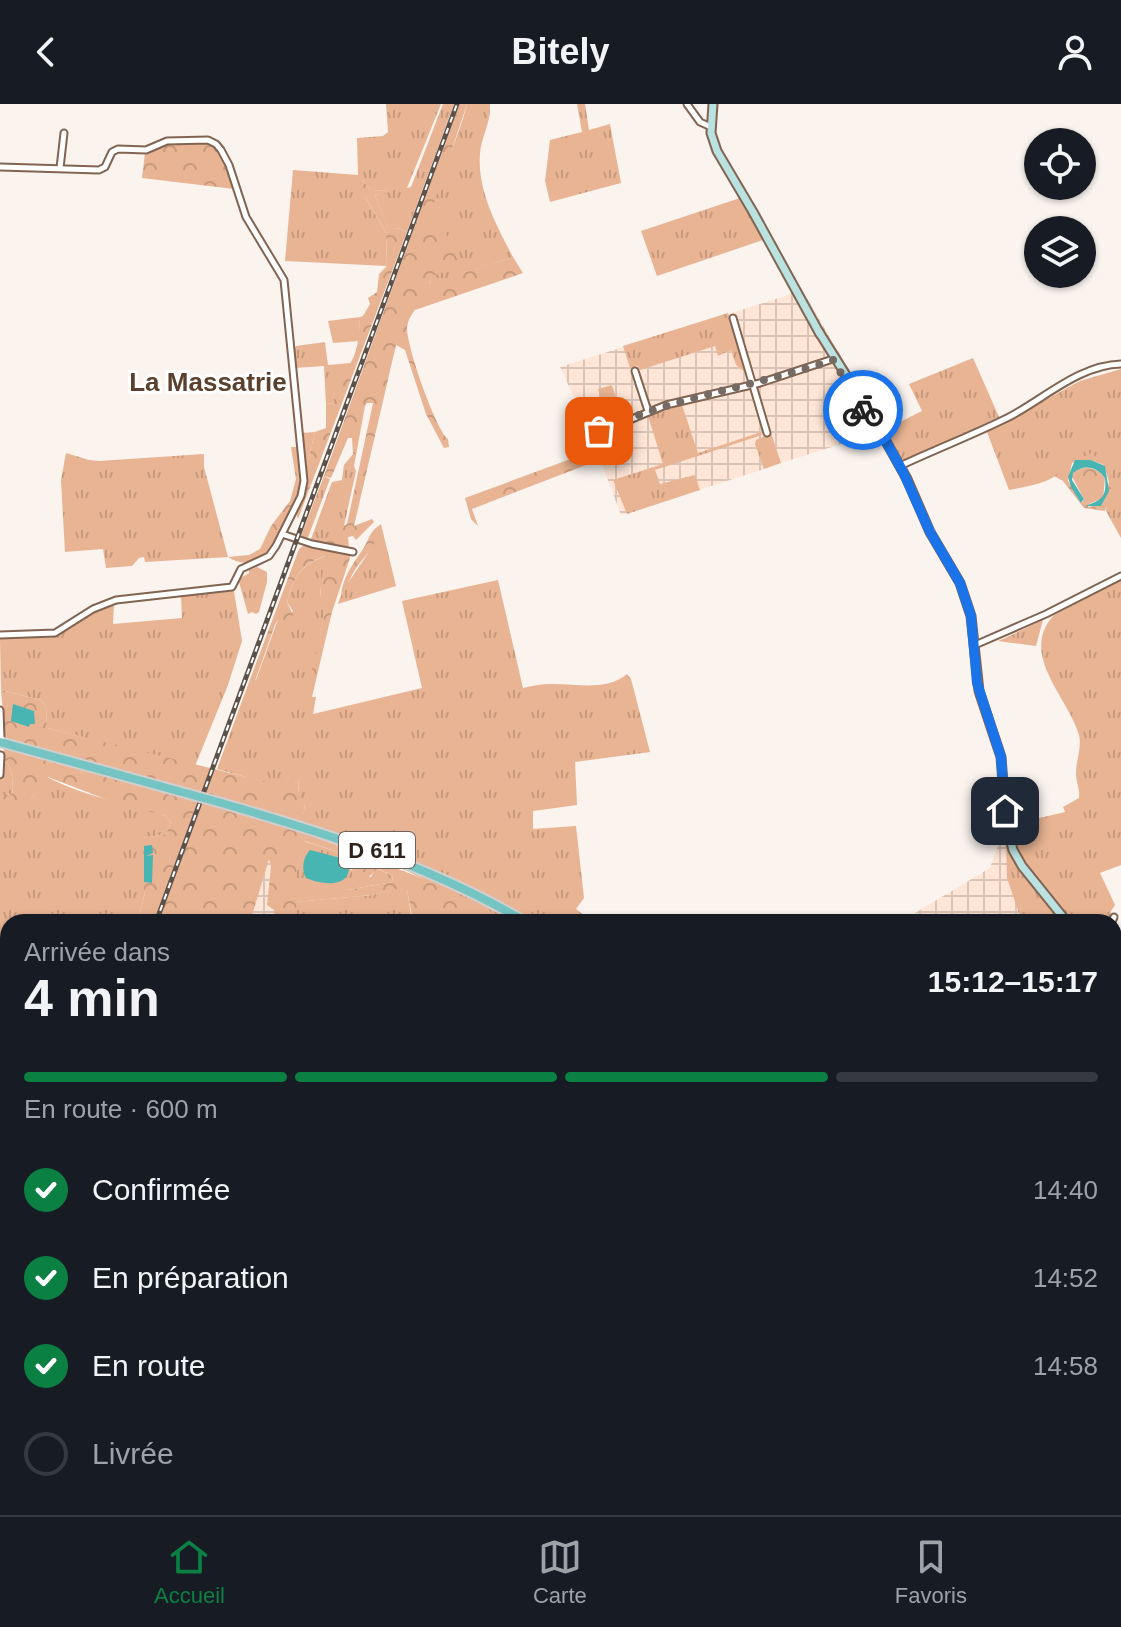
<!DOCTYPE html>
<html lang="fr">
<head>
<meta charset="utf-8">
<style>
  :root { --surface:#171b24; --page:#242831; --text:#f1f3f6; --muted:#9ea1a6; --line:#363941; --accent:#0b8043 }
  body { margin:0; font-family:Arial,sans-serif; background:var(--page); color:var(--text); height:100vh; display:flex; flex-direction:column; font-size:30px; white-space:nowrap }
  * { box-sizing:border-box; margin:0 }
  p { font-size:26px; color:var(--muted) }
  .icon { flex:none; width:44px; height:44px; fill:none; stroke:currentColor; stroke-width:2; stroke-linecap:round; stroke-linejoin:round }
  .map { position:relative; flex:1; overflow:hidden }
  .drawer { position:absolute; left:0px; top:810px; width:1122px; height:602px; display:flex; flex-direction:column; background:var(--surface); border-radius:24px 24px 0 0; box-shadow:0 2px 6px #0004 }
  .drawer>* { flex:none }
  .tools { position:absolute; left:1024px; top:24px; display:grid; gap:16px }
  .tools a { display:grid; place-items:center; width:72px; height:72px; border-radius:50%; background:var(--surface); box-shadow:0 2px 6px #0004; font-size:40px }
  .pin { position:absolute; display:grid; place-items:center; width:68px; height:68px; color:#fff; margin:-34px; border-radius:16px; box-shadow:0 4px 12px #0006 }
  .courier { position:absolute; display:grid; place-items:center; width:80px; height:80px; margin:-40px; border:6px solid #1a73e8; border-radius:50%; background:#fff; color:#222; box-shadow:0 2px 10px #0007 }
  .overview em { font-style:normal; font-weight:700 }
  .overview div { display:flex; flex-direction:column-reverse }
  .overview { display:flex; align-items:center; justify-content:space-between; height:136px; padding:0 24px }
  h1 { font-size:52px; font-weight:700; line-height:60px }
  .bar { display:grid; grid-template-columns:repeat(4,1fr); gap:12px 8px; align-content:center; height:96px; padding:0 24px }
  .bar i { height:10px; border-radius:6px; background:var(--line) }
  .bar .current { background:var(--accent) }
  .bar p { grid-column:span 4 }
  ol { padding:0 24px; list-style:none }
  li { display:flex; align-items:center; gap:24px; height:88px }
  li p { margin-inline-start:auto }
  li .icon { padding:8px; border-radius:50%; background:var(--accent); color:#fff; stroke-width:4 }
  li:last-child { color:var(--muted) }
  li i { width:44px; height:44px; border:4px solid var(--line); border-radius:50% }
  header { display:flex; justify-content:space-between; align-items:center; height:104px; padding:0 24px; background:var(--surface); font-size:36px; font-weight:700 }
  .menu { display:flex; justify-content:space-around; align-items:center; height:112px; border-top:2px solid var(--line); background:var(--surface); font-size:22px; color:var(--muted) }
  .menu a { display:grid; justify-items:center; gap:4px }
  .menu .current { color:var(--accent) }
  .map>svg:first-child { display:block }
  .industrial { fill:url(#industrial-grid) }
  .grass { fill:url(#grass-tufts) }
  .forest { fill:url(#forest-crowns); fill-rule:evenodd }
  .green { fill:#e8b493 }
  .water { fill:#49b5b3 }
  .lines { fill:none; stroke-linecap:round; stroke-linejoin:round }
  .stream { stroke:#49b5b3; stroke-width:2 }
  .street-casing { stroke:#826452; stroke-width:9 }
  .secondary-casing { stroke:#826452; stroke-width:11 }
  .primary-casing { stroke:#d1cecd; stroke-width:12 }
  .street { stroke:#fff; stroke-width:5 }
  .secondary { stroke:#b9e2e1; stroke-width:7 }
  .primary { stroke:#73c4c3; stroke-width:8 }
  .rail-casing { stroke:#5c524a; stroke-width:5 }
  .rail { stroke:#fff; stroke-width:2; stroke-dasharray:6; stroke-linecap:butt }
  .primary-bridge-casing { stroke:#d1cecd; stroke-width:12; stroke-linecap:butt }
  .primary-bridge { stroke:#73c4c3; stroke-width:8 }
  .done { stroke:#756b64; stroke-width:8; stroke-dasharray:0 14.4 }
  .route { stroke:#1a73e8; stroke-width:10 }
  .labels { text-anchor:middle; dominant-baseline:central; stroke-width:6; stroke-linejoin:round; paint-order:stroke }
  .shield { fill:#fff; stroke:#6d645f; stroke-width:2 }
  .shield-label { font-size:22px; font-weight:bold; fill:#2e221a }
  .neighbourhood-label { font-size:26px; font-weight:bold; fill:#5b402e; stroke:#fff }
</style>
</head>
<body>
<header><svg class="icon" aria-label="back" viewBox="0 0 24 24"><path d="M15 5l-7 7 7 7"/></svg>Bitely<svg class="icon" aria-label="person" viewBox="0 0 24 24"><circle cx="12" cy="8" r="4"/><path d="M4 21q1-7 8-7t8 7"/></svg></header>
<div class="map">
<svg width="1121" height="1411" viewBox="0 0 1121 1411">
  <defs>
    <pattern id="industrial-grid" width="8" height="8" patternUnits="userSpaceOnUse" patternTransform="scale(2)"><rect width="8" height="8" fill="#fee5d6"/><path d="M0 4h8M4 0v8" fill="none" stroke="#dac4b7"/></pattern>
    <pattern id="grass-tufts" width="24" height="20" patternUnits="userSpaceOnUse" patternTransform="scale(2)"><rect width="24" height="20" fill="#e8b493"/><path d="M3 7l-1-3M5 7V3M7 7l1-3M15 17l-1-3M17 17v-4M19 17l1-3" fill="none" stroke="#c79a7e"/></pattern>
    <pattern id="forest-crowns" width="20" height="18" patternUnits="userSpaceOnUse" patternTransform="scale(2)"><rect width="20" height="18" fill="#e8b493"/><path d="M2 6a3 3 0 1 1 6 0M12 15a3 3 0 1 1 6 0" fill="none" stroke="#c79a7e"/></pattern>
  </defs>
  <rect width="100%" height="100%" fill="#faf3ee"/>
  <g class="industrial">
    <polygon points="801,184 868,298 853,299 864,318 876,329 781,359 771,330 773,362 621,411 590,328 560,263 785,192"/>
    <polygon points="1020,718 1021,725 1077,818 900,818 990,764 999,739 1012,734"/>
    <polygon points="269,753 271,762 267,801 274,806 275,818 250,818"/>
    <polygon points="743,1404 796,1404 799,1411 727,1411"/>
  </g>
  <g class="grass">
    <polygon points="386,0 441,0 407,84 411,83 443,0 454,0 407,128 398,124 389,127 375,92 389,87 371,86 362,76 366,94 386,129 387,162 285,157 293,66 358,71 357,34 383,32 388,28"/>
    <path d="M467,0H490C491,20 481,33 480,50C477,86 497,123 513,153L429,181C438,163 430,145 430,126C430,87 458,39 467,0Z"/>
    <polygon points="577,0 585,0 589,26 610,20 621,79 550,98 545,77 550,36 582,28"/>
    <polygon points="740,94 763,136 657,172 641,127"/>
    <polygon points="728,209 745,268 736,261 731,246 718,252 715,242 640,266 638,262 630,264 623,242"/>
    <polygon points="360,213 359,237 333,239 328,217"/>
    <polygon points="325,238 328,261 351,259 334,291 333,299 326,300 324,262 295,264 294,246 296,242"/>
    <polygon points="973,254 999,313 902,358 884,326 922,307 909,280"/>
    <path d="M1121,265V434L1106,407C1107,385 1117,379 1101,357C1069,351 1074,362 1052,374C1040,381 1022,383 1009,386L987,328L1080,277Z"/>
    <polygon points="612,281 622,313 608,318 598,285"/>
    <polygon points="682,301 698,349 761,328 762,331 655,366 660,380 695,371 700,386 627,410 613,376 663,360 648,312"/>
    <polygon points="315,328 305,370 301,329"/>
    <polygon points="771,329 781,359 764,365 755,340 756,336"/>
    <polygon points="66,349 89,356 99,357 204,350 204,363 228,453 145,458 144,453 139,454 132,462 106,464 103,445 65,448 61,376"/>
    <polygon points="353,350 356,351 354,362 356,367 344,422 328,435 311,435 332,378 342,376 344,361"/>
    <polygon points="324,372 330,375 307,436 300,434"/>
    <path d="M381,420L396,482L338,500C345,475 379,444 377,423Z"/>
    <path d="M326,452L320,489L325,508L308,593H316L313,610L422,584L402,497L498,476L523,584C532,582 541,580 550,580C576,579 605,588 627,570L631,575L650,648L575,658L577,701L533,707V725L576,722L584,794L576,805L593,818H510L407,767L300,728L305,701L298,698L299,674L289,673L283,683L217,665L249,578L256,576L277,518L293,507L287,498C294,473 300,461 326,452Z"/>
    <polygon points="257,463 267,468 267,478 259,508 256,510 252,508 248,510 239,478 242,473 249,469 249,466"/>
    <path d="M1121,476V761L1100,769L1115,801L1111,807L1110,818H1069L1026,764L1015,746L1009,722L1020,718L1021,721L1031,716L1065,708L1063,703L1079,694C1080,685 1076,678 1076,669C1076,656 1082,644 1079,631C1068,593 1018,550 1054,511Z"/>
    <polygon points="234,487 242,537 228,581 195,662 47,624 46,603 41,596 1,586 0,535 55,532 90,510 114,499 113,520 182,514 181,492"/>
    <polygon points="1043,516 1036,542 998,537 1003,535"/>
    <path d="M3,654C12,664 14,676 12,690H7L31,695L47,673C84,693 126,698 165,712L171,718L166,730L142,734L145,788L138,818H8V877L0,878V655Z"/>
    <polygon points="304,737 353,753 351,766 371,773 376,764 393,772 392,778 347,786 294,786 297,763"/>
    <polygon points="1006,737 1007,737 1065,818 1022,818 1007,774"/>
    <polygon points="392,785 407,785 411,811 417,818 296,818 295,798 372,791"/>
    <polygon points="1114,850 1121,861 1121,896 1114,885"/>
    <polygon points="8,887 8,1349 0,1350 0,888"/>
    <polygon points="205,1404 743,1404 727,1411 205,1411"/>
    <polygon points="796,1404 869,1404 867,1411 799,1411"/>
  </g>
  <g class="forest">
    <path d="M459,0H467L433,102L430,124L443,123L461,163L434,171L429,180L513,153L523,169L415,206C411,211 408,216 407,223C406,241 436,326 448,335L449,343L444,344L426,310L405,246L396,241L354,422L372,415L374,418L356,436L353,432L348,433L350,454L332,508L312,593H308L307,589L325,508C315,492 324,469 325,452C300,461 294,473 287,498L294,513L276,518L255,577L249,578L299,445L303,442L314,443L311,435H328L331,430L347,420L373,299H367L365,302L356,351L353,350L352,334H348L331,374L324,372Z"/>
    <path d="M206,38C224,46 229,67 234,85L142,74L145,49L171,39Z"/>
    <path d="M362,76L371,86L394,87L375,92L389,126L398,124L407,128L298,415L294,404C276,424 281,447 252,457C243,460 236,458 228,453L249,451L260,445L271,422L290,397L296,375L291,343H297L302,370H305L315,328L326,324V300L333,299C334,283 343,270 351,258C359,245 359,227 360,213L363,212L370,200L368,194L377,188L379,170L387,162L386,129L357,78Z"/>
    <polygon points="595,346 599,356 472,405 478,422 471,415 465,394"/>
    <path d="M1091,349C1094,352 1098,354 1102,357C1117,371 1110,394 1105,407L1084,404L1063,377L1054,372L1073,358ZM1077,356H1091L1104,361L1109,378L1102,401L1088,403L1089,400L1103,394L1105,374C1096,362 1081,360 1071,371L1084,395L1082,399L1068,377L1072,359Z"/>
    <path d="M377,423C379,440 366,450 357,463C350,472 348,483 341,491C343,472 353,460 363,445C369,436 369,429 377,423Z"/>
    <path d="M1,586L41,596L46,603L47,624L283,682L289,673L295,669L299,674L298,698L305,700L301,728L440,781L510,818H472L464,814L454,818H417L412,812L407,786L393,785L372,791L296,798V818H275L274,806L267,801L271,762L269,755L250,818H138L145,788L140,772V737L142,734L166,730L171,718L165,712L108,696L48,673L31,695C22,697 9,699 0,693L12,690C14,676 12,664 3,654L5,634ZM305,737L353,753L352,770C365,775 369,776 377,764L393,772L392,778L347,786H295L297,763Z"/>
    <polygon points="8,1348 8,1404 23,1404 22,1411 0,1411 0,1350"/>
    <polygon points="77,1404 152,1404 149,1411 75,1411"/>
    <polygon points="913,1404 964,1404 967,1411 905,1411"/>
  </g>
  <g class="green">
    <polygon points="462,1404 539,1404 525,1411 384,1411"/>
    <path d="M614,1404H681C640,1411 590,1411 548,1411Z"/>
  </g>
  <g class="water">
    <path d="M1075,356H1091L1105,362L1109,387L1101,402H1085C1101,396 1107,394 1105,374C1097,362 1083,360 1073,369L1072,376L1084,395L1081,399L1071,383L1068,373Z"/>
    <polygon points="13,600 34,607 35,620 30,620 29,623 11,617"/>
    <polygon points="152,741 153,749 146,752 153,751 152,779 144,778 144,742"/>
    <path d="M310,746L348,756C355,784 324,782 306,774C301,766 303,753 310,746Z"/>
  </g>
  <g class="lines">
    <polyline class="stream" points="0,892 8,891"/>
    <defs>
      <g id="street">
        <polyline points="687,0 700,18 711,23"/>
        <polyline points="0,63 99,66 105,63 112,48 118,45 146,46 167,37 208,36 216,40 221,46 229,61 246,113 284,176 304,377 301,392 276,442 269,452 241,465 232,483 116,496 93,505 55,529 0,531"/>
        <polyline points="60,64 64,29"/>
        <polyline points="733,214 767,329"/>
        <polyline points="635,267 648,307"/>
        <polyline points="593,331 666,301 760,279 836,254"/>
        <path d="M900,362C936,345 973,331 1009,313C1044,295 1079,261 1121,260"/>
        <polyline points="282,430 312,440 353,448"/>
        <polyline points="975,541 1046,510 1121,472"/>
        <polyline points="0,606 1,635"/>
        <polyline points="0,671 1,651"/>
        <polyline points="1112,818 1114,813"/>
        <polyline points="1114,844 1121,856"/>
        <polyline points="794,1404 797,1411"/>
        <polyline points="145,1411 148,1404"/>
      </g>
      <g id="secondary">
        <polyline points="713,0 711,29 717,47 753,108 820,230"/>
        <polyline points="819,228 874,316 907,375 930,428 960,479 971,512 979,587 1001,653 1006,719 1013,746 1022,762 1067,818"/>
        <polyline points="1114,925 1121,930"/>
        <polyline points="1114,949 1121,943"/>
        <polyline points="901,1411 908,1404"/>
      </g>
      <g id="primary">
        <polyline points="0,638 178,687"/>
        <path d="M218,698C325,729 429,761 526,818"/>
        <polyline points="973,1404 976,1411"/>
      </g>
    </defs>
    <use href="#street" class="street-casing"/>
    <use href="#secondary" class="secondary-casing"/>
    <use href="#primary" class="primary-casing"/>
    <use href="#street" class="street"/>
    <use href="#secondary" class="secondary"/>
    <use href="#primary" class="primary"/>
    <defs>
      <g id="rail">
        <polyline points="156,818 457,0"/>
        <polyline points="0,1253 8,1224"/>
      </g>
    </defs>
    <use href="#rail" class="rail-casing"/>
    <use href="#rail" class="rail"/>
    <defs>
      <polyline id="primary-bridge" points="178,687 218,698"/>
    </defs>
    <use href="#primary-bridge" class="primary-bridge-casing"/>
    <use href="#primary-bridge" class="primary-bridge"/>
  </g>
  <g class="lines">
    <path class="done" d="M599,327C674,293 756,282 833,256L863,306"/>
    <polyline class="route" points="863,306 883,332 903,368 930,428 960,479 971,512 977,579 1001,653 1005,707"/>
  </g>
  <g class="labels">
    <rect class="shield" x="339" y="728" width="76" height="36" rx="6"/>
    <g class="shield-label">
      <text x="377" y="746">D 611</text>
    </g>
    <g class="neighbourhood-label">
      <text x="208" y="278">La Massatrie</text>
    </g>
  </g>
</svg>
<div class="tools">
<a><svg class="icon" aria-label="locate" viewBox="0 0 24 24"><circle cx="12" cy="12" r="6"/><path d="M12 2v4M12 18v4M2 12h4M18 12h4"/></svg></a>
<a><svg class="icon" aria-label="layers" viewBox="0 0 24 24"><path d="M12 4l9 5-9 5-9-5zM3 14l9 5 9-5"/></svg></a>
</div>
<div class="pin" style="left:599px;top:327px;background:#ea580c"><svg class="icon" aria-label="bag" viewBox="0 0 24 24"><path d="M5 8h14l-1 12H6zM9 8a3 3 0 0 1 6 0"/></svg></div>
<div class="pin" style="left:1005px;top:707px;background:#1f2937"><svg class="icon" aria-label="home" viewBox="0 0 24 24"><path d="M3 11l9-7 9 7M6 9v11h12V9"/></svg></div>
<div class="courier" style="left:863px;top:306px"><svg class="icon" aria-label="bike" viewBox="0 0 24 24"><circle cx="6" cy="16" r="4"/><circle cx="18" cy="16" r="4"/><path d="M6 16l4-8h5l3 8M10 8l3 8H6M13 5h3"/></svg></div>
<section class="drawer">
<div class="overview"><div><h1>4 min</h1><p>Arrivée dans</p></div><em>15:12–15:17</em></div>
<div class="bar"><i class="current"></i><i class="current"></i><i class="current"></i><i></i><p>En route · 600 m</p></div>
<ol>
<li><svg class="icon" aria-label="check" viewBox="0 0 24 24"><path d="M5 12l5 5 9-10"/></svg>Confirmée<p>14:40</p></li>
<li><svg class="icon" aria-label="check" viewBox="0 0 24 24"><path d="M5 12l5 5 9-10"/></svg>En préparation<p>14:52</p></li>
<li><svg class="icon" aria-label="check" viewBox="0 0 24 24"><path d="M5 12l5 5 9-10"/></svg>En route<p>14:58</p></li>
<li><i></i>Livrée</li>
</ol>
</section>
</div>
<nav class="menu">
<a class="current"><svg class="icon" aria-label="home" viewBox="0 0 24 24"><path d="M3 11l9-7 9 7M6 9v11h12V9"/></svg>Accueil</a>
<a><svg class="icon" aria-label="map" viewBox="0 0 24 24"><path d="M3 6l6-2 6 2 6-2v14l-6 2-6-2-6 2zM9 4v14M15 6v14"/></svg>Carte</a>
<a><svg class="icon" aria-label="saved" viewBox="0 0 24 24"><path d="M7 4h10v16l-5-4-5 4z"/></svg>Favoris</a>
</nav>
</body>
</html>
